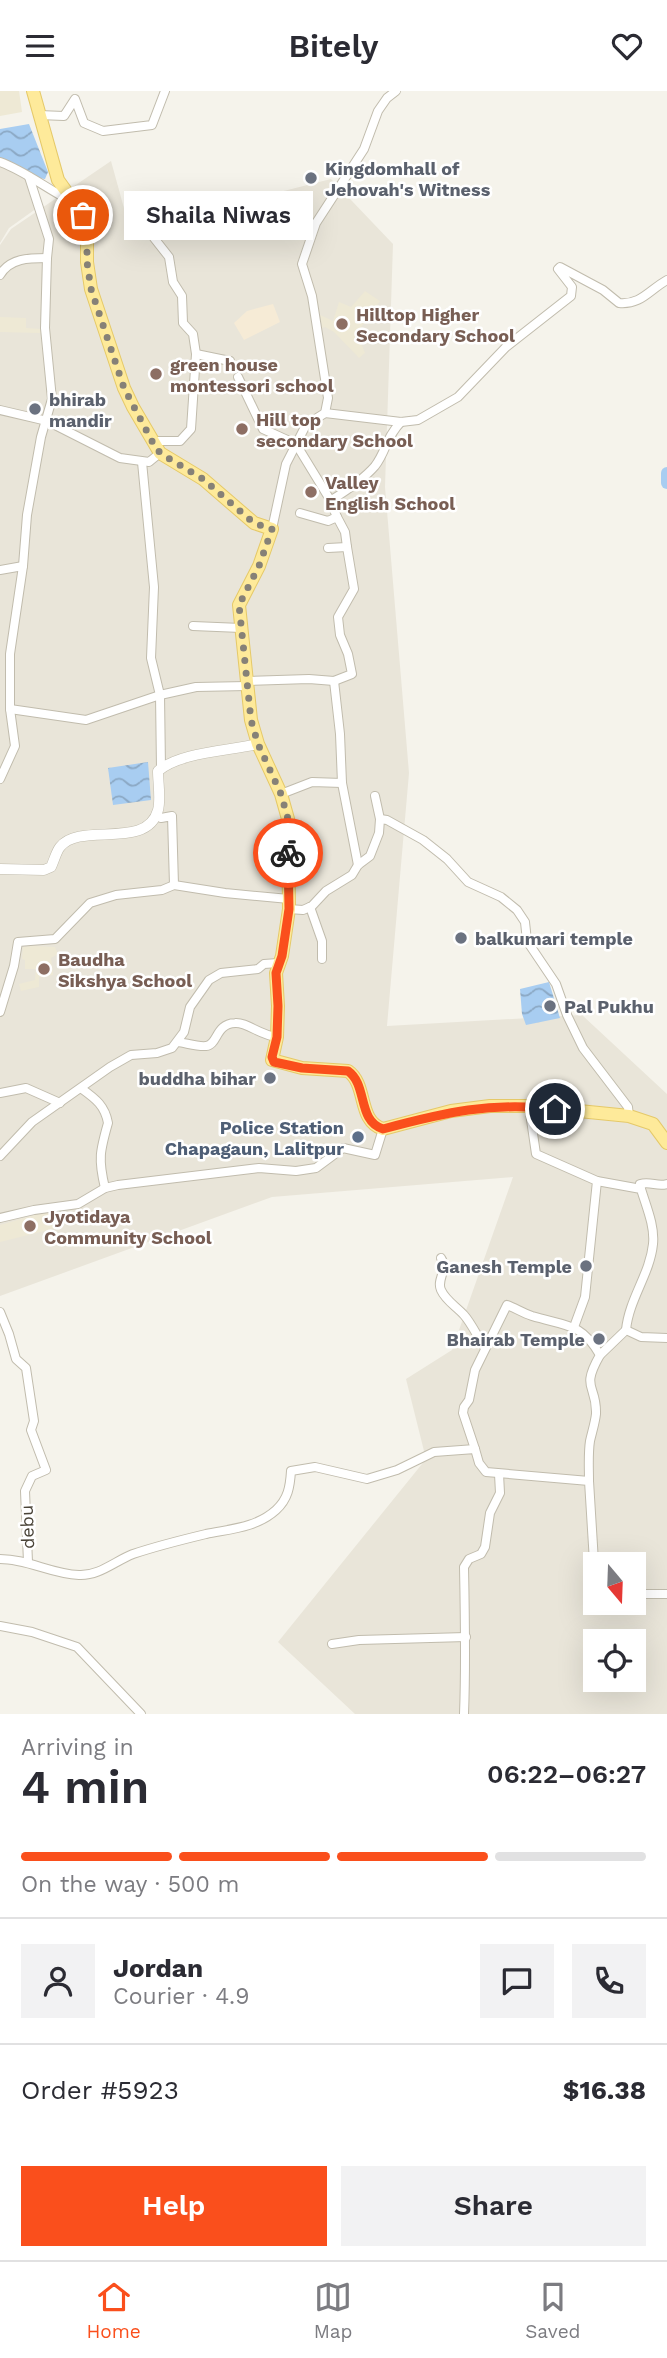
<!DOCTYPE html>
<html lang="en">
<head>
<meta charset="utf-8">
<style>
  :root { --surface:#fff; --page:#f2f2f3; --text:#2b2b33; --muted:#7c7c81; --line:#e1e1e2; --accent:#fa4f1c }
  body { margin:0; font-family:"Work Sans",sans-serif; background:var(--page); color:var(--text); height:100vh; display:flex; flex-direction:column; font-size:26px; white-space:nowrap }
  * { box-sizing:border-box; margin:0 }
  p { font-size:23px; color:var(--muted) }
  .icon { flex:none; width:38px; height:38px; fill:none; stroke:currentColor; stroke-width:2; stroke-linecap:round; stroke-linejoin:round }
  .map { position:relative; height:1623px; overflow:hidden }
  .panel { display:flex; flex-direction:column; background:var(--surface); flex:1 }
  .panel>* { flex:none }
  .needle { width:46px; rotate:161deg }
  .fabs { position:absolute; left:583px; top:1461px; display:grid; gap:14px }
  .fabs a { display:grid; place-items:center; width:63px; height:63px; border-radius:0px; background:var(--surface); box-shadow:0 7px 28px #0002; font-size:35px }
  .pin { position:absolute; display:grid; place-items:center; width:60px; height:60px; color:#fff; margin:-30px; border:4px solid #fff; border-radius:50%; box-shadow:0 2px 7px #0007 }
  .courier { position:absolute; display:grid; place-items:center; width:70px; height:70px; margin:-35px; border:5px solid #fa4f1c; border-radius:50%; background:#fff; color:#222; box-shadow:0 2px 9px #0007 }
  .bubble { position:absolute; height:49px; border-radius:0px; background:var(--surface); box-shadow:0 7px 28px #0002; font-size:23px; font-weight:600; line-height:49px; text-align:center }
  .head em { font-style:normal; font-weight:600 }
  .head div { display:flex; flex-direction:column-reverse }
  .head { display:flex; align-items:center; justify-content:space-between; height:119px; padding:0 21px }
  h1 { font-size:46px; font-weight:600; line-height:52px }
  .bar { display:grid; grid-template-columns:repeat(4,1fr); gap:10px 7px; align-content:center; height:84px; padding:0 21px }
  .bar i { height:9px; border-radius:5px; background:var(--line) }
  .bar .selected { background:var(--accent) }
  .bar p { grid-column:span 4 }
  .line { display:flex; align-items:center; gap:18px; padding:0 21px; border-top:2px solid var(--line) }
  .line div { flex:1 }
  .round { display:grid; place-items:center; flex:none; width:74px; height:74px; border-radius:0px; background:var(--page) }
  .button { display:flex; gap:14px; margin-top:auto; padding:14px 21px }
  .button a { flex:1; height:80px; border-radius:0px; background:var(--accent); color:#fff; font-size:28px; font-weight:600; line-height:80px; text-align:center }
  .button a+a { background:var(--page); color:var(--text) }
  header { display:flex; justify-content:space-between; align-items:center; height:91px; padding:0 21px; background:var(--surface); font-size:32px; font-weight:600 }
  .menu { display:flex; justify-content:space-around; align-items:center; height:98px; border-top:2px solid var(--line); background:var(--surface); font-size:19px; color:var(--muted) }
  .menu a { display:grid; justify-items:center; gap:4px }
  .menu .selected { color:var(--accent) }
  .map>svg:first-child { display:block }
  .residential { fill:#e9e5d9; fill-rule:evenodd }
  .commercial { fill:#f6ebd6 }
  .education { fill:#eee9d5 }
  .water { fill:url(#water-waves) }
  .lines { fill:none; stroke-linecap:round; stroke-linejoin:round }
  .river { stroke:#a8cdf1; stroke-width:12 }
  .minor-casing { stroke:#c1bcad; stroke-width:10 }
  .tertiary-casing { stroke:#c1bcad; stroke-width:11 }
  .primary-casing { stroke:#e5c969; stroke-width:14 }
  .minor { stroke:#fff; stroke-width:8 }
  .tertiary { stroke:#fff; stroke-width:10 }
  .primary { stroke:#feea9a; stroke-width:12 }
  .done { stroke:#868177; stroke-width:7; stroke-dasharray:0 12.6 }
  .route { stroke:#fa4f1c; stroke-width:9 }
  .worship-dot { fill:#6b7280; stroke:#fff; stroke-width:2.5 }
  .education-dot { fill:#8d6e63; stroke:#fff; stroke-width:2.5 }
  .service-dot { fill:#5c6f8a; stroke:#fff; stroke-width:2.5 }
  .labels { text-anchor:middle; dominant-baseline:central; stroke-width:5; stroke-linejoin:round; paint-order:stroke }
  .worship-label { font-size:18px; font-weight:bold; fill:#5b616d; stroke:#fff; text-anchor:start }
  .education-label { font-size:18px; font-weight:bold; fill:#785e54; stroke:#fff; text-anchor:start }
  .service-label { font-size:18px; font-weight:bold; fill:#4e5e75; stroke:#fff; text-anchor:end }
  .street-label { font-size:18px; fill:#4a4438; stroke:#fff }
</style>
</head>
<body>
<header><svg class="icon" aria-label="menu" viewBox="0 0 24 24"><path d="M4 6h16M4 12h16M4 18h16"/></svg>Bitely<svg class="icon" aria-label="heart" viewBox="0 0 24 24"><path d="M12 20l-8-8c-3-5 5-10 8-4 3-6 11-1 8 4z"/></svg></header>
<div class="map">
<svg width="667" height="1623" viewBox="0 0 667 1623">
  <defs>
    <pattern id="water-waves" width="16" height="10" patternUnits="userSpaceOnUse" patternTransform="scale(1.75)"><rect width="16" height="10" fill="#a8cdf1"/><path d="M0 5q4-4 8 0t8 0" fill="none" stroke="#8ba8c4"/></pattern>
  </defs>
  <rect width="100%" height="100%" fill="#f5f3eb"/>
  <g class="residential">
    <path d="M111,70L130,139L331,88L393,153L385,396L409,682L387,935L582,924L667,1003V1623H355L278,1551L426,1368L406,1288L452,1259L513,1086L272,1106L0,1205V154L11,138ZM595,1474H634V1512H595ZM595,1550H634V1589H595Z"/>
    <polygon points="0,73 27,87 37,117 9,137 0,152"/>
  </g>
  <polygon class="commercial" points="273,213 280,231 244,249 234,232 247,220"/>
  <g class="education">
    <polygon points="0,0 19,0 22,21 0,25"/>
    <polygon points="365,200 380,210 357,242 365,262 359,267 334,241 325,236 322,237 320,224 333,230 339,211 351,216"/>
    <polygon points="0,226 26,227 26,237 41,238 41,242 0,241"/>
    <polygon points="33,855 55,856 58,863 51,867 53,884 39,886 39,896 21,900 19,893 35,889 36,878 25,878 25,869 22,868 23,856"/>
    <polygon points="56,1118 60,1136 0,1151 0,1134"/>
  </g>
  <g class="water">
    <path d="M29,33L48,81L45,88C27,86 18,73 0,67V38Z"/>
    <polygon points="148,671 151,709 113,714 108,677"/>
    <polygon points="549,891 560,927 526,934 522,923 520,898"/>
  </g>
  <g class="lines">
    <polyline class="river" points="667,382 667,392"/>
    <defs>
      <g id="minor">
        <polyline points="39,24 64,25 75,8 84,32 103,40 152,34 165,0"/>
        <path d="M0,71C25,80 47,98 71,110"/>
        <path d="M0,184C10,167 29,167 47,167"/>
        <polyline points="196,263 230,270 230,277"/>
        <polyline points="238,286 263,338 296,353 329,407 337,426"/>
        <polyline points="0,319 47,330 120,367 149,371 160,362"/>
        <path d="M325,322L401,331L418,329L458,306L506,256L571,205L572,196L558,178L560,176L603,199L619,212C641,214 649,199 667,189"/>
        <polyline points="152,350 180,350 191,338 196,263 193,243 183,232 182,205 173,191 169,166 154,147"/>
        <polyline points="142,371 154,496 151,567 160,604 161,677"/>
        <path d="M330,410C346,400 363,389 375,375C386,361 386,346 401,331"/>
        <polyline points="300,422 328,430 337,426 345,441 347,456"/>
        <polyline points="272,438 286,373 306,334 325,322 328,307 312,205 302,173 316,132 364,58 378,20 387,7 396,0"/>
        <polyline points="23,475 27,424 41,346 52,308 45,237 47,167 49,148 29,86"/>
        <polyline points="0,479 23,475 10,563 10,618 15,655 0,688"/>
        <polyline points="193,535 241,537"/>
        <polyline points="246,590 309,588 334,590 352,583 348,563 340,544 338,526 354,498 347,456 328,457"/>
        <polyline points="10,618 86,629 160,604 196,596 247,595"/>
        <polyline points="342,692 358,774"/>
        <polyline points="281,703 312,691 342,692 340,643 334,590"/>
        <polyline points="156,724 161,727 172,725 174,794"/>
        <polyline points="380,728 387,729 423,749 447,768 468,791 501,806 517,819 525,831 527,850 556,893 567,924 583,957 628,1016 629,1025"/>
        <polyline points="310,816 322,850 322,868"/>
        <polyline points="289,818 303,819 312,815 326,800 352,784 358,774 370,765 379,742 380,728 375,705"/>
        <polyline points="0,921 14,875 18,851 55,848 90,812 116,804 162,799 174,794 225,802 289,808"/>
        <path d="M178,951C186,952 198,956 206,955C218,954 215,933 235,932C247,931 259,944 277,946"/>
        <path d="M82,998C96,1008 105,1015 108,1032C100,1060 98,1068 105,1097"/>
        <polyline points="0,1002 26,997 60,1012"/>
        <polyline points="529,1015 536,1063 597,1090 585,1206 574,1236"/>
        <polyline points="0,1065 32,1031 110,976 131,964 157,962 172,957 184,941 190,916 209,889 221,882 258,878 264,873 278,872"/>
        <path d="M597,1090L641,1098C646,1115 655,1135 653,1153C650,1183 629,1208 626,1239"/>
        <path d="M641,1098L640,1093C651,1090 657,1096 667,1093"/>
        <polyline points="0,1127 34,1119 78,1113 105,1097 118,1094 259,1077 296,1080 316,1077 343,1057 375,1064 383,1038"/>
        <path d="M441,1167C449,1179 436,1188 441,1199C446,1210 456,1215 464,1224C472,1233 478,1247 485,1257"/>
        <polyline points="0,1221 9,1243 16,1268 26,1277 34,1330 31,1339 46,1379 32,1385 25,1400 28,1471"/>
        <polyline points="600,1264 626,1239 641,1246 667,1247"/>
        <path d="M475,1358L463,1322L464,1316L469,1309L475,1279L507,1214C515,1217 523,1222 532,1225C565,1235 581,1231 600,1264C580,1299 597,1293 596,1323C595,1332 592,1341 590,1350C588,1363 589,1377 589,1390"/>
        <path d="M0,1468C28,1468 51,1483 79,1484C99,1485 115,1470 133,1463C157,1455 181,1449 206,1443C230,1438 256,1437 276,1419C288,1408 290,1396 291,1380L315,1376L367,1388L397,1379L434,1361L475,1358L479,1372L486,1381L589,1390L595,1487"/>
        <polyline points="634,1503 667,1503"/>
        <polyline points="0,1535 32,1541 77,1556 141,1623"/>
        <polyline points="332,1553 359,1549 466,1546"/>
        <path d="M464,1623C466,1574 465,1525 464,1476L469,1468L481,1463L485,1456L490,1422L500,1402L499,1383"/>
      </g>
      <path id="tertiary" d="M0,778L44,779L51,776C54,770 56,761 60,756C80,730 147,760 158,719C161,708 158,692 158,680C180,661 229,660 258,653"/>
      <path id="primary" d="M33,0L58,89L83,124L87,136V171L91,198L124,297L133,316L160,362L203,388L254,432L272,438L259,475L239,514L251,629L258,653L281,703L288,728L289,818L282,865L276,882L278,915L277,946L272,969L302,977L348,980C368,994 357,1030 383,1038L451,1020L490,1015H529L629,1025L653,1033L667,1052"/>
    </defs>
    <use href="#minor" class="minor-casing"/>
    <use href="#tertiary" class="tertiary-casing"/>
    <use href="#primary" class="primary-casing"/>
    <use href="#minor" class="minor"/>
    <use href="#tertiary" class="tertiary"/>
    <use href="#primary" class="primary"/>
  </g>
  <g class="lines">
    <polyline class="done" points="83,124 87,136 87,171 91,198 124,297 152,350 160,362 203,388 254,432 272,438 259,475 239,514 251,629 258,653 281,703 288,728 288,762"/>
    <path class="route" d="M288,762L289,818L282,865L276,882L278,915L277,946L272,966L274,971L302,977L348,980C368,994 357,1030 383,1038C446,1021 490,1011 555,1018"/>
  </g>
  <g class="worship-dot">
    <circle cx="311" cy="87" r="7"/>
    <circle cx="35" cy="318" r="7"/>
    <circle cx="461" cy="847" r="7"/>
    <circle cx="550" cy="915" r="7"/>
    <circle cx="270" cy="987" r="7"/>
    <circle cx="586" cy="1175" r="7"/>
    <circle cx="599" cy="1248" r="7"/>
  </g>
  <g class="education-dot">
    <circle cx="342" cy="233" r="7"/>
    <circle cx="156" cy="283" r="7"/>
    <circle cx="242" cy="338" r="7"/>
    <circle cx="311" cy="401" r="7"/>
    <circle cx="44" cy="878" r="7"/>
    <circle cx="30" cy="1135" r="7"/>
  </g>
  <circle class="service-dot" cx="358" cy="1046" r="7"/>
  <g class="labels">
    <g class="worship-label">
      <text x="325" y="77">Kingdomhall of<tspan x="325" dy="21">Jehovah's Witness</tspan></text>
      <text x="49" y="308">bhirab<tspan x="49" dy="21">mandir</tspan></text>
      <text x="475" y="847">balkumari temple</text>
      <text x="564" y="915">Pal Pukhu</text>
      <text x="256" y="987" text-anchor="end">buddha bihar</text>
      <text x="572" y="1175" text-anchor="end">Ganesh Temple</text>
      <text x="585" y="1248" text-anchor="end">Bhairab Temple</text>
    </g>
    <g class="education-label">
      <text x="356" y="223">Hilltop Higher<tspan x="356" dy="21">Secondary School</tspan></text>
      <text x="170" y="273">green house<tspan x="170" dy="21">montessori school</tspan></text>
      <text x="256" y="328">Hill top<tspan x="256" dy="21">secondary School</tspan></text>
      <text x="325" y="391">Valley<tspan x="325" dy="21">English School</tspan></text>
      <text x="58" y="868">Baudha<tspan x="58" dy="21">Sikshya School</tspan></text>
      <text x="44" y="1125">Jyotidaya<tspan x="44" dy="21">Community School</tspan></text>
    </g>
    <g class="service-label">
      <text x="344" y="1036">Police Station<tspan x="344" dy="21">Chapagaun, Lalitpur</tspan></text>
    </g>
    <g class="street-label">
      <text transform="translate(27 1436) rotate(-92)">debu</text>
    </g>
  </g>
</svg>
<div class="fabs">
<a><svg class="needle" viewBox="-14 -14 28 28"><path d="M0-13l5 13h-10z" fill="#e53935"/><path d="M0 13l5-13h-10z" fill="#7c7c81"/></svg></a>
<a><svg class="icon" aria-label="locate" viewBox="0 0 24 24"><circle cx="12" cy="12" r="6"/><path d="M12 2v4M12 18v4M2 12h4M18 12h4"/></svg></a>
</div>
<div class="pin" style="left:83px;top:124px;background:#ea580c"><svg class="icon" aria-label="bag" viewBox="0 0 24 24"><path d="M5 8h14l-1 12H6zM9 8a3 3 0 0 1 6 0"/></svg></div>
<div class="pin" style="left:555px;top:1018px;background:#1f2937"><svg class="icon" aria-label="home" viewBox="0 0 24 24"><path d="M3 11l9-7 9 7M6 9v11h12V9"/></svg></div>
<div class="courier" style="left:288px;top:762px"><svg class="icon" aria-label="bike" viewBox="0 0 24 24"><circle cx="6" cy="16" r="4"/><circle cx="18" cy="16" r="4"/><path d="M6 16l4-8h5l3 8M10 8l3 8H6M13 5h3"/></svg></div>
<div class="bubble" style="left:124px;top:100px;width:189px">Shaila Niwas</div>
</div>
<section class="panel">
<div class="head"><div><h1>4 min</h1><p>Arriving in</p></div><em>06:22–06:27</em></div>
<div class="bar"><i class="selected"></i><i class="selected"></i><i class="selected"></i><i></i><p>On the way · 500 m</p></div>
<div class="line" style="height:126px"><a class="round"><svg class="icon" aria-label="person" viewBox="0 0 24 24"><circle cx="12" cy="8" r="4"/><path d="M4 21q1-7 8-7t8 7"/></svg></a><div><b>Jordan</b><p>Courier · 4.9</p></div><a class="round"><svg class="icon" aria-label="chat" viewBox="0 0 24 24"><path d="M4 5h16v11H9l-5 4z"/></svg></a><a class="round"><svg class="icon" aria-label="phone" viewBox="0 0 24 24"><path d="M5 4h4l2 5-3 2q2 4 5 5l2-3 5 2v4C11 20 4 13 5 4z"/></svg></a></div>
<div class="line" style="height:91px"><div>Order #5923</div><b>$16.38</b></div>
<div class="button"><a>Help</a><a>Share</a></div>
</section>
<nav class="menu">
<a class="selected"><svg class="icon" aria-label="home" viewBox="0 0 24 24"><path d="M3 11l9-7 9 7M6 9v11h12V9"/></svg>Home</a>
<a><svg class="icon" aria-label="map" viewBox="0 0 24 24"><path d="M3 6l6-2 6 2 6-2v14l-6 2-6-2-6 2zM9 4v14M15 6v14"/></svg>Map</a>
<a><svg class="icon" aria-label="saved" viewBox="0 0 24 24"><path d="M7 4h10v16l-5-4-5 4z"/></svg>Saved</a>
</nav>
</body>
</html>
